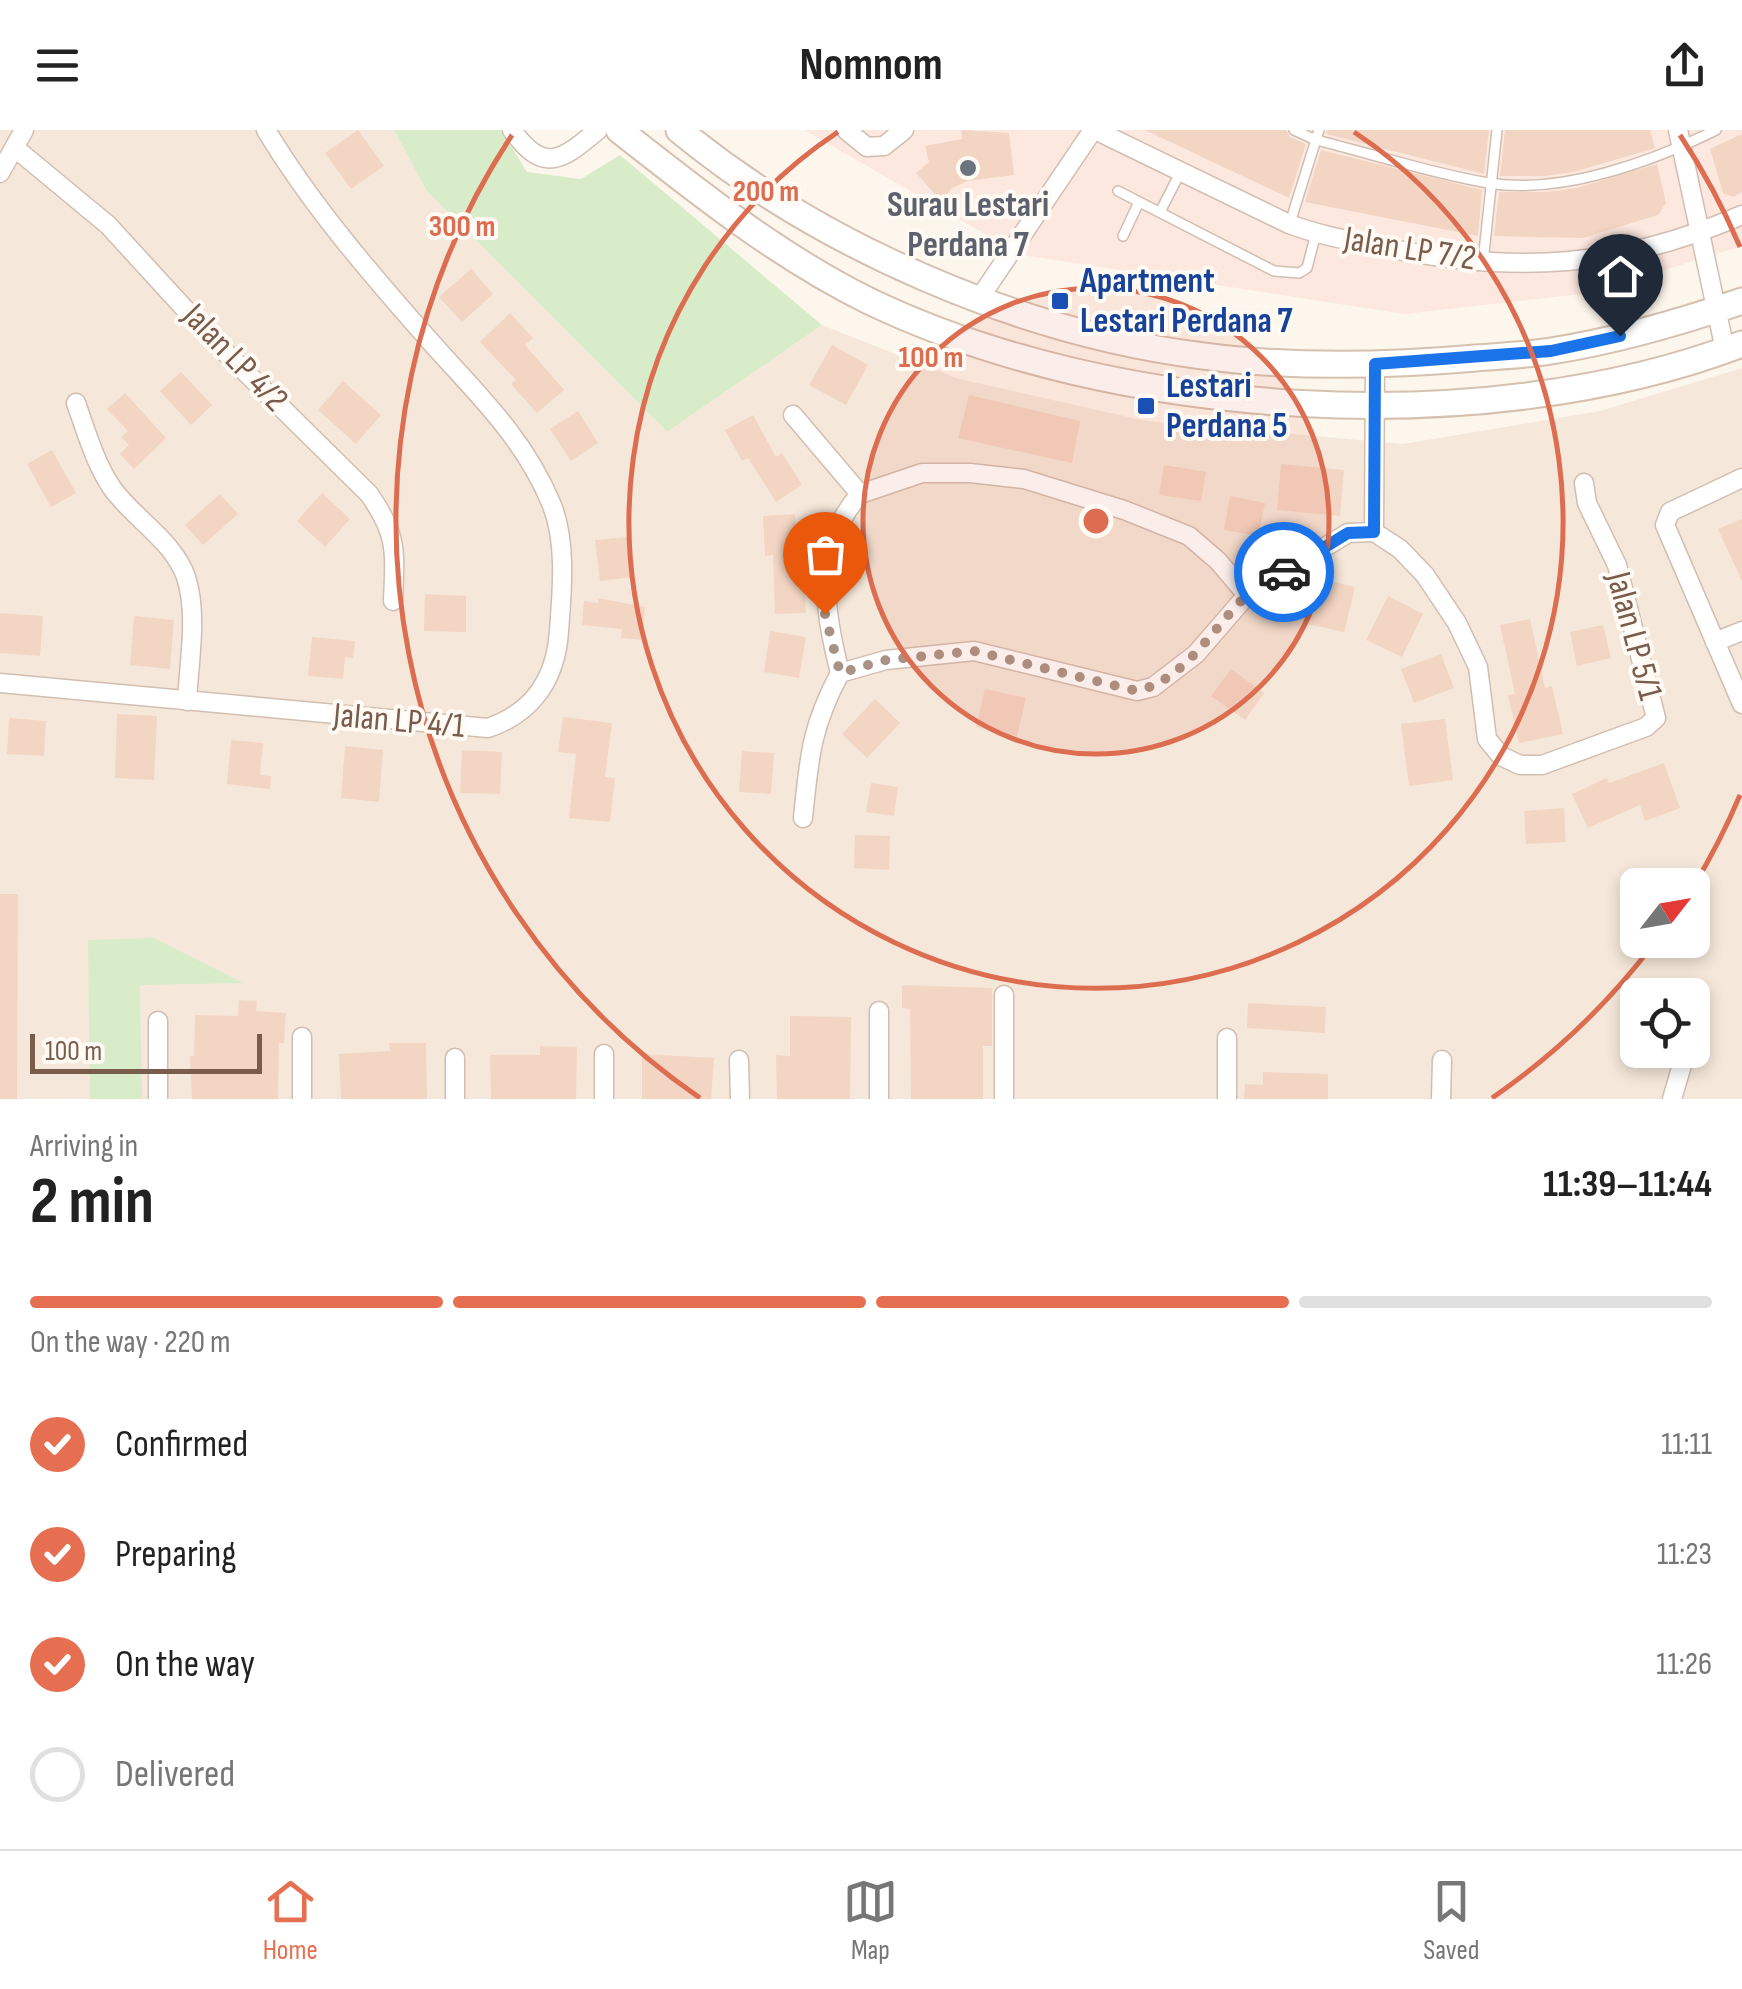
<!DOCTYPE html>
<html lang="en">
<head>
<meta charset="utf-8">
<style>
  :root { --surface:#fff; --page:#f2f2f2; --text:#222; --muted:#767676; --line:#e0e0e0; --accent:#e76f51 }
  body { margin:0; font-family:"Sofia Sans Condensed",sans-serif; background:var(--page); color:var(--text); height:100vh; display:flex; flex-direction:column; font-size:38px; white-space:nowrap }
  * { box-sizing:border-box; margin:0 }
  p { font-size:32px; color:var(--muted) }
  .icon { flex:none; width:55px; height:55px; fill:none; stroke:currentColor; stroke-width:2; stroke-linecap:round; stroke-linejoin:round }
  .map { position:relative; height:969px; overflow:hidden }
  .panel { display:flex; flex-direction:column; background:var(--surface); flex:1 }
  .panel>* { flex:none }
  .needle { width:65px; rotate:59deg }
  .controls { position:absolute; left:1620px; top:738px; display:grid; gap:20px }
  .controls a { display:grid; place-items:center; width:90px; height:90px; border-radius:15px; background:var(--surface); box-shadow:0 5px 15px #0003; font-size:50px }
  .scale { position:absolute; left:30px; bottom:25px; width:232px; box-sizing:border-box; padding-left:10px; border:5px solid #7a5c4d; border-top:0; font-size:28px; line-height:35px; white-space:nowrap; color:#7a5c4d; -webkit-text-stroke:8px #fffaf3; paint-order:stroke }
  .pin { position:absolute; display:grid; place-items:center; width:85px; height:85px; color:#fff; margin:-102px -42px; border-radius:50% 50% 50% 0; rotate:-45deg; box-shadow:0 0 10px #0007 }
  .pin .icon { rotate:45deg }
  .courier { position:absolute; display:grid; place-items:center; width:100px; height:100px; margin:-50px; border:8px solid #1a73e8; border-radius:50%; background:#fff; color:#222; box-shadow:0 2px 12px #0007 }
  .overview em { font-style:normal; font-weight:700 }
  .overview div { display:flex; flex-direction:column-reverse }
  .overview { display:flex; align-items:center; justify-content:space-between; height:170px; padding:0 30px }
  h1 { font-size:65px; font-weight:700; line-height:75px }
  .bar { display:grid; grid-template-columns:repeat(4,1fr); gap:15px 10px; align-content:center; height:120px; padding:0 30px }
  .bar i { height:12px; border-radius:8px; background:var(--line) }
  .bar .selected { background:var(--accent) }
  .bar p { grid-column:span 4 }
  ol { padding:0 30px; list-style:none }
  li { display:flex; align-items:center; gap:30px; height:110px }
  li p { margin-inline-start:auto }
  li .icon { padding:10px; border-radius:50%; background:var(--accent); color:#fff; stroke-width:4 }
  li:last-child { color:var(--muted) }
  li i { width:55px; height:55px; border:5px solid var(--line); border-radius:50% }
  header { display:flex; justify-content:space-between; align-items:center; height:130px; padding:0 30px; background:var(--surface); font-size:45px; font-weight:700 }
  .menu { display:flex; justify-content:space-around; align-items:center; height:140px; border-top:2px solid var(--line); background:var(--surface); font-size:28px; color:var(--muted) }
  .menu a { display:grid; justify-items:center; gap:5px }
  .menu .selected { color:var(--accent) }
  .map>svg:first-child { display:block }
  .residential { fill:#f5e8da; fill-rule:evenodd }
  .commercial { fill:#fde8e0 }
  .green { fill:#d8ecc9 }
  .building { fill:#f3d5c3 }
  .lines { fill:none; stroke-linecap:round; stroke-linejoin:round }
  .service-casing { stroke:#d1beb0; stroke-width:12 }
  .minor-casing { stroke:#d1beb0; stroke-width:21 }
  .secondary-casing { stroke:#d6c0b0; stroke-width:29 }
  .service { stroke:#fff; stroke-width:9 }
  .minor { stroke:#fff; stroke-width:18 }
  .secondary { stroke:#fff; stroke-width:25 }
  .done { stroke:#a89285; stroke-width:10; stroke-dasharray:0 18 }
  .route { stroke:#1a73e8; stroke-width:12 }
  .ring { fill:none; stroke:#dc6d51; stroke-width:5 }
  .worship-dot { fill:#6b7280; stroke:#fffaf3; stroke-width:4 }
  .transit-dot { fill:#1a4fb4; stroke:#fffaf3; stroke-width:4 }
  .labels { text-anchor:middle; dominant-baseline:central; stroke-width:8; stroke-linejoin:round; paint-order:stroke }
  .worship-label { font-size:35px; font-weight:bold; fill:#5b616d; stroke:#fffaf3 }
  .street-label { font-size:35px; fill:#7a5c4d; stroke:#fffaf3 }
  .transit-label { font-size:35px; font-weight:bold; fill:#164399; stroke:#fffaf3; text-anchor:start }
  .centre { fill:#dc6d51; stroke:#fffaf3; stroke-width:5 }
  .ring-label { font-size:30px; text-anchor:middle; font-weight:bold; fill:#dc6d51; stroke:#fffaf3; stroke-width:8; stroke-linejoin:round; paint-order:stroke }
</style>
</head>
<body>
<header><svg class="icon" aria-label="menu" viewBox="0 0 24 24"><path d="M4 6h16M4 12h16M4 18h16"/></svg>Nomnom<svg class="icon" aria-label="share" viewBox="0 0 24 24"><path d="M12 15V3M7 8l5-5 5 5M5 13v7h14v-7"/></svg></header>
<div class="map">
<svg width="1742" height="969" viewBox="0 0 1742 969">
  <rect width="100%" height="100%" fill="#fdf6ec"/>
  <path class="residential" d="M0,0H394L426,60L667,302L822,195L959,249L1146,291L1403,314L1600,281L1742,238V969H0ZM1638,755H1692V810H1638ZM1638,865H1692V920H1638Z"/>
  <polygon class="commercial" points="804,0 1742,0 1742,116 1590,163 1404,184 1022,125"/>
  <g class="green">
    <polygon points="394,0 501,0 527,42 581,49 620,25 822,195 667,302 426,60"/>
    <polygon points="154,808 243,853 140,855 142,969 90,969 88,810"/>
  </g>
  <g class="building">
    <polygon points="358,0 384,36 351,59 325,23"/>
    <polygon points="961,0 1009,3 1014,45 968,51 952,58 941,71 916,43 929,32 925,16 962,9"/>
    <polygon points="1145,0 1286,0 1290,7 1306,14 1289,68"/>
    <polygon points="1327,0 1489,0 1484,44 1326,4"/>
    <polygon points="1505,0 1650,0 1655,18 1574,42 1545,46 1500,46"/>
    <polygon points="1742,4 1742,62 1733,67 1723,63 1710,19"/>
    <polygon points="1321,20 1482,60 1478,106 1305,72"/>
    <polygon points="1657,34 1666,73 1658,85 1583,108 1494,106 1499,62 1546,62 1577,58"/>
    <polygon points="471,139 493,164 462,192 439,167"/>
    <polygon points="510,183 533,208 525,215 564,260 537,283 511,254 516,250 480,212"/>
    <polygon points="832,215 868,235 846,275 809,255"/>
    <polygon points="181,242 212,275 191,295 160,261"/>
    <polygon points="343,251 381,285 356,314 318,280"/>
    <polygon points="125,263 166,308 134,339 120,324 129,315 121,307 128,301 107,279"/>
    <polygon points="969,265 1080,291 1072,333 958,308"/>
    <polygon points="578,281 598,313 571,331 550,299"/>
    <polygon points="753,285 776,327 782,323 802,355 776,372 748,328 742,331 725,300"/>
    <polygon points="52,320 76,363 51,377 27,334"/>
    <polygon points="1281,334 1344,340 1340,386 1277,380"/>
    <polygon points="1164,335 1206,342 1201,371 1159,365"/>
    <polygon points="322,363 350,389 325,417 297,391"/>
    <polygon points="220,364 238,384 203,415 185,395"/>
    <polygon points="1230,366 1265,373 1258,406 1224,400"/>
    <polygon points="795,384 798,437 804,437 806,483 775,484 773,425 765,426 763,386"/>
    <polygon points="1742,389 1742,451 1718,399"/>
    <polygon points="628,407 634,447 600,451 595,410"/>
    <polygon points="1318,448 1355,457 1344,502 1307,494"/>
    <polygon points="425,464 466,466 466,502 424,501"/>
    <polygon points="1388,466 1423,484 1402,527 1366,510"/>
    <polygon points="598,468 645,477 642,510 621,508 622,499 582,495 584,471 598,473"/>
    <polygon points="0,483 43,486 40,526 0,523"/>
    <polygon points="134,486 174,490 170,539 130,535"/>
    <polygon points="1530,489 1545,558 1552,556 1563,604 1519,613 1508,565 1515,564 1500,495"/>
    <polygon points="1603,495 1611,528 1577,536 1570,502"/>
    <polygon points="770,501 806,507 799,548 764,542"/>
    <polygon points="312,507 355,511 353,528 345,527 343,549 308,546"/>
    <polygon points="1441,524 1454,558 1414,573 1401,539"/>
    <polygon points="1231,539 1264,563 1245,590 1211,566"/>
    <polygon points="985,559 1026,568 1017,606 976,597"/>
    <polygon points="875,569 900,593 867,628 842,604"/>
    <polygon points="117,584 157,586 154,650 115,648"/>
    <polygon points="563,587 612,593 605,647 615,648 610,692 569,688 576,624 558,622"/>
    <polygon points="9,588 46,591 44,626 7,624"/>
    <polygon points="1445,589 1453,650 1409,656 1401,594"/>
    <polygon points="231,610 263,613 260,645 271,646 270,659 227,654"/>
    <polygon points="345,616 383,620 379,672 341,668"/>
    <polygon points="462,620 502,622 500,664 460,663"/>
    <polygon points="742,621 774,623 771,664 739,662"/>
    <polygon points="1664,633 1680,678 1645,691 1640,675 1588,698 1572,664 1607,648 1609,653"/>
    <polygon points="871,653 898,657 894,686 866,682"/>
    <polygon points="1564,678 1566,712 1526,714 1524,681"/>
    <polygon points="855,705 890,706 889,740 854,738"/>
    <polygon points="0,764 18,764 17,969 0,969"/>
    <polygon points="902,855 992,858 992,916 983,916 983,969 911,969 910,879 902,878"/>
    <polygon points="239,870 257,871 256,881 286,883 284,913 279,913 278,969 192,969 190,926 194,926 195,885 238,886"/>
    <polygon points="1248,873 1326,877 1325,903 1247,898"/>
    <polygon points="790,886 851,887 850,969 777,969 776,925 790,926"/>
    <polygon points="389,913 426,913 427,969 341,969 339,924 390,921"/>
    <polygon points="540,916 577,917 576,969 491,969 490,925 540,925"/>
    <polygon points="642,924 714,928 711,969 642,969"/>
    <polygon points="1263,942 1328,944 1328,969 1244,969 1245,954 1263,955"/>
  </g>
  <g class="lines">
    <defs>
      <g id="service">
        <path d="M1294,0L1316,10C1373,24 1430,43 1488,53C1561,65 1651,32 1716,0"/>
        <polyline points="1118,61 1274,141 1299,143 1307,138 1316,103"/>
        <polyline points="1160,82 1180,43"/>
        <polyline points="1290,93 1319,0"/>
        <polyline points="1123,106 1139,72"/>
        <polyline points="1483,132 1497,0"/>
      </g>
      <g id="minor">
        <path d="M512,0C544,45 562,30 598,0"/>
        <polyline points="846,0 867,17 884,16 904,0"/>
        <path d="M1095,0L1289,94C1321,106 1354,111 1387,118C1517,144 1619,138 1742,85"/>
        <polyline points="1678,0 1725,220"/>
        <path d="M15,18L108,95L217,214L369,364C398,405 395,422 393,471"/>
        <polyline points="0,43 24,0"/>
        <polyline points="979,169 1093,0"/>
        <path d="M76,273C86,301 95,333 112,358C134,389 173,410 186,447C198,484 189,532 187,571"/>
        <polyline points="793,285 860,364 922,343 970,343 1024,349 1124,380 1189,406 1218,431 1247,465"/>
        <polyline points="1742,348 1670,382 1665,395 1742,574"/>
        <polyline points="1374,402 1375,233"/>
        <polyline points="1715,512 1742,501"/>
        <polyline points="840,543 886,530 974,521 1137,561 1153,557 1196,524 1247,465 1348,403 1374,402 1400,419 1425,445 1457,493 1478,537 1487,609 1501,626 1520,635 1542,635 1646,597 1656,588 1617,435 1587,373 1584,353"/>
        <path d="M0,553L488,598C533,583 556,548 559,501C562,461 567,411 551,373C523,306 476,263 429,210C370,143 312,76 266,0"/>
        <path d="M803,688C809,628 811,597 840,543C824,480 813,417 860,364"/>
        <polyline points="1004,865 1004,969"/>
        <polyline points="879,881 879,969"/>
        <polyline points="302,907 302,969"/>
        <polyline points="604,924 604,969"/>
        <polyline points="739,930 740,969"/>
        <polyline points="158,969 158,891"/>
        <polyline points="455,969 455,928"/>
        <polyline points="1227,969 1227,908"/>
        <polyline points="1441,969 1442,930"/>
        <polyline points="1672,969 1682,935"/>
      </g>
      <g id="secondary">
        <path d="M619,0C699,63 778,126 869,171C1115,289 1486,312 1742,214"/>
        <path d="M679,0C821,117 1021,203 1203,226C1293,238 1385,236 1476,228C1501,226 1526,225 1551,221C1615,211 1681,192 1742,171"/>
      </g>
    </defs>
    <use href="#service" class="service-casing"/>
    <use href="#minor" class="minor-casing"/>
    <use href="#secondary" class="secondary-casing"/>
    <use href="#service" class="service"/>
    <use href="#minor" class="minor"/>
    <use href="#secondary" class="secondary"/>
  </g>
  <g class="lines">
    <path class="done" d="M825,484L840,543L886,530L974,521L1137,561C1184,550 1211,501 1244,468C1254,457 1271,450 1284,442"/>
    <polyline class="route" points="1284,442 1348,403 1374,402 1375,234 1551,221 1620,206"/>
  </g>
  <circle cx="1096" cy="391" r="233" fill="#dc6d51" fill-opacity=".12"/>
  <g class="ring">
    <circle cx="1096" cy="391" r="233"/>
    <path d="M1354 2A467 467 0 1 1 838 2"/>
    <path d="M1740 665A700 700 0 0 1 1693 757M1655 812A700 700 0 0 1 1492 968M700 968A700 700 0 0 1 512 5M1680 5A700 700 0 0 1 1740 117"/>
  </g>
  <circle class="worship-dot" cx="968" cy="38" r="10"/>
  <g class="transit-dot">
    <rect x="1050" y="161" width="20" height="20" rx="5"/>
    <rect x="1136" y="266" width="20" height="20" rx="5"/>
  </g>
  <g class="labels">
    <g class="worship-label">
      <text x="968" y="75">Surau Lestari<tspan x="968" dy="40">Perdana 7</tspan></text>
    </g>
    <g class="street-label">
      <text transform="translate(1410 119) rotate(9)">Jalan LP 7/2</text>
      <text transform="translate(235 228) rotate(46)">Jalan LP 4/2</text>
      <text transform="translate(1634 506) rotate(75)">Jalan LP 5/1</text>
      <text transform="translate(399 591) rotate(5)">Jalan LP 4/1</text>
    </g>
    <g class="transit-label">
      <text x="1080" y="151">Apartment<tspan x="1080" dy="40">Lestari Perdana 7</tspan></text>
      <text x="1166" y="256">Lestari<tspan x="1166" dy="40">Perdana 5</tspan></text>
    </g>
  </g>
  <circle cx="1096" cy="391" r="15" class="centre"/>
  <g class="ring-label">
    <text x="766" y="71">200 m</text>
    <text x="462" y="106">300 m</text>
    <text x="931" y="237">100 m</text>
  </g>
</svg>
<div class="controls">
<a><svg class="needle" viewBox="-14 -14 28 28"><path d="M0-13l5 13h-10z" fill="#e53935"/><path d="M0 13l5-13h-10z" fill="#767676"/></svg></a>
<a><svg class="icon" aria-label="locate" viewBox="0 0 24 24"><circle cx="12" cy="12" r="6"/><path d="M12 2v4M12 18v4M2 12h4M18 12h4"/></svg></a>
</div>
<div class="scale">100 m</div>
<div class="pin" style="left:825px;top:484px;background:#ea580c"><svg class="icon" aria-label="bag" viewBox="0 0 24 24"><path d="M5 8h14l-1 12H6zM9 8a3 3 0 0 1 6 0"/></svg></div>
<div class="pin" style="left:1620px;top:206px;background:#1f2937"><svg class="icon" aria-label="home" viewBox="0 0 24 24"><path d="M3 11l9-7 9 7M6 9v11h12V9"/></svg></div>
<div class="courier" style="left:1284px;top:442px"><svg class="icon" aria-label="car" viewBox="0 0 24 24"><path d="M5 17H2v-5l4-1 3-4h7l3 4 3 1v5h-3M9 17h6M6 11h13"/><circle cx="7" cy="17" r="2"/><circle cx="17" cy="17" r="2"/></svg></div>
</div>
<section class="panel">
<div class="overview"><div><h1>2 min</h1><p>Arriving in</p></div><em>11:39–11:44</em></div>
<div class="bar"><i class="selected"></i><i class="selected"></i><i class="selected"></i><i></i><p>On the way · 220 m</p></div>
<ol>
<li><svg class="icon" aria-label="check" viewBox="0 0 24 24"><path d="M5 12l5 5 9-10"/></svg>Confirmed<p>11:11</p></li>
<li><svg class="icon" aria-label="check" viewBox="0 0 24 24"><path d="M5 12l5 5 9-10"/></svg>Preparing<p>11:23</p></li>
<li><svg class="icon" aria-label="check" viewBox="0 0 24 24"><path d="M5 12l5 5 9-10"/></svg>On the way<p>11:26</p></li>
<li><i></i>Delivered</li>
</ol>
</section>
<nav class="menu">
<a class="selected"><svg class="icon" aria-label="home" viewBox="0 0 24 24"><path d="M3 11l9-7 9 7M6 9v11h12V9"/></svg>Home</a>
<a><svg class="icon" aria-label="map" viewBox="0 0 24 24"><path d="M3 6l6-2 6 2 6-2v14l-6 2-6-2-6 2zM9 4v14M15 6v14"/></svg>Map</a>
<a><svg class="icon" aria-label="saved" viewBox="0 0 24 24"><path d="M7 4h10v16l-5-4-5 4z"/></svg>Saved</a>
</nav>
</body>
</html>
